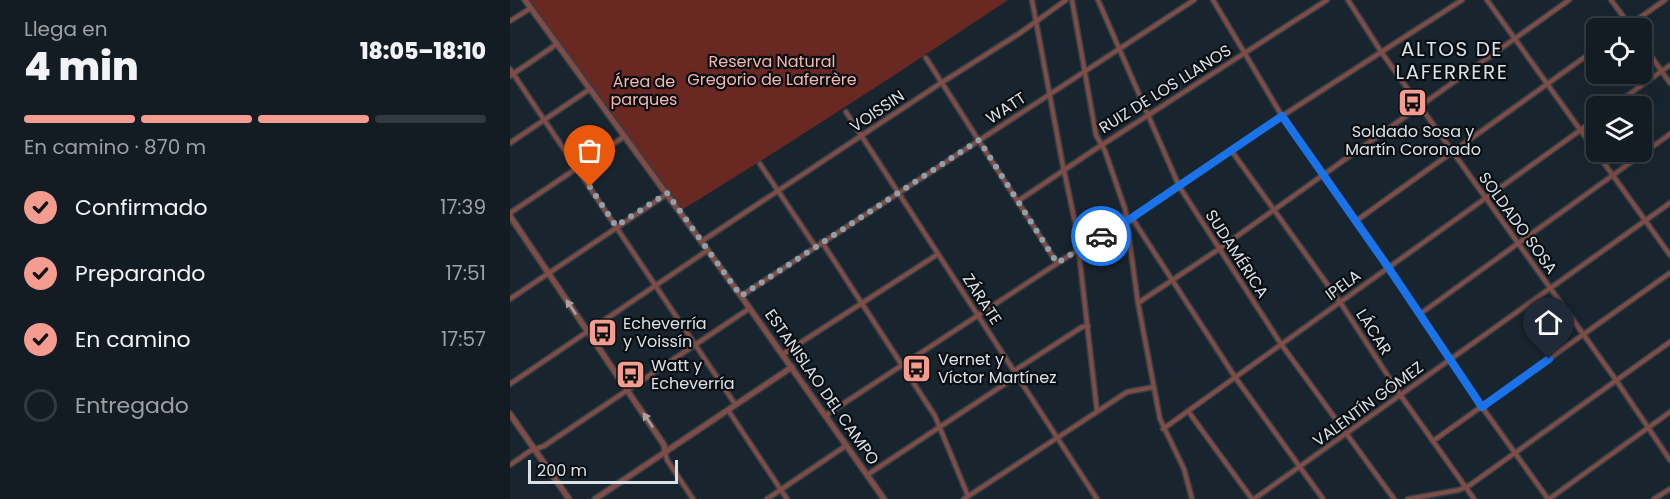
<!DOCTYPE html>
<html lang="es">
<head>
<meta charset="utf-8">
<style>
  :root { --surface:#131c22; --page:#1c252a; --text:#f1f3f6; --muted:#9da1a5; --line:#323a40; --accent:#f59c91 }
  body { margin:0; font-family:Poppins,sans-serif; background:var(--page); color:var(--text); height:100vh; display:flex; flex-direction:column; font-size:22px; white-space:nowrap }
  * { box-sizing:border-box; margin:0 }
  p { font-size:20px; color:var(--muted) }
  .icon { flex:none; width:33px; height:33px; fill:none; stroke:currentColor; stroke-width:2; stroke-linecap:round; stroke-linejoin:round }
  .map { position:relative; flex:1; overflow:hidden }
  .details { display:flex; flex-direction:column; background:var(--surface); width:510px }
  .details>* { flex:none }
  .tools { position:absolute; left:1076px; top:18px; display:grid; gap:12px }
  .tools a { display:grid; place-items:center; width:66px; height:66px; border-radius:9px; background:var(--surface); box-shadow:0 6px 24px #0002,0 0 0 2px var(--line); font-size:30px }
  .scale { position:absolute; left:18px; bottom:15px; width:150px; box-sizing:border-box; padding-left:6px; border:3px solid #d9e1e7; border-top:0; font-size:16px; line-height:21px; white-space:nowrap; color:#d9e1e7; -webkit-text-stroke:4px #090e12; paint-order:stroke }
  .pin { position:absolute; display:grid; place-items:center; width:51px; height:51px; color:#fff; margin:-62px -26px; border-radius:50% 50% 50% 0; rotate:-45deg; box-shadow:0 0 6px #0007 }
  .pin .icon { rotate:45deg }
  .courier { position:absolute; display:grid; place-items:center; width:60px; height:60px; margin:-30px; border:4px solid #1a73e8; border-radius:50%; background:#fff; color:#222; box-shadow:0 2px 8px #0007 }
  .head em { font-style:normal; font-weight:800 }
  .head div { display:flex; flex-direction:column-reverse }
  .head { display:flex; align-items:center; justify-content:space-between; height:102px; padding:0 24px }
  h1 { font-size:39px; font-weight:800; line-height:45px }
  .bar { display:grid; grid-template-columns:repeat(4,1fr); gap:9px 6px; align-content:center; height:72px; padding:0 24px }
  .bar i { height:8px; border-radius:4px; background:var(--line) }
  .bar .on { background:var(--accent) }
  .bar p { grid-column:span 4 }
  ol { padding:0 24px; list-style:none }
  li { display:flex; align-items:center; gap:18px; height:66px }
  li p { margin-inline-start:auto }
  li .icon { padding:6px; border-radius:50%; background:var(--accent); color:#111; stroke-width:4 }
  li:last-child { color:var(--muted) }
  li i { width:33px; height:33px; border:3px solid var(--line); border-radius:50% }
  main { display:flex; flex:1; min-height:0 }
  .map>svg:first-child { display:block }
  .green { fill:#6a2822 }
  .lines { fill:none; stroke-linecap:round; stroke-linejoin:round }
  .minor-casing { stroke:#343f48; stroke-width:7 }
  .tertiary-casing { stroke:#343f48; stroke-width:8 }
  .minor { stroke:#7f4c46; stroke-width:4 }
  .tertiary { stroke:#7f4c46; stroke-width:5 }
  .oneway { fill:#b09e9f }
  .done { stroke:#969fa6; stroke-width:6; stroke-dasharray:0 10.8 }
  .route { stroke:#1a73e8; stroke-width:8 }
  .labels { text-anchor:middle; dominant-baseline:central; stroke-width:4.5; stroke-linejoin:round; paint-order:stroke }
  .park-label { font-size:16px; fill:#f6b6ad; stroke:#090e12 }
  .street-label { font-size:16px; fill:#d9e1e7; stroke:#090e12 }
  .poi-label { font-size:16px; fill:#d9e1e7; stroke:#090e12; text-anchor:start }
  .quarter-label { font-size:20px; letter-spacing:1.5px; fill:#d9e1e7; stroke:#090e12 }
</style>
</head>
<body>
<main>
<section class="details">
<div class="head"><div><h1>4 min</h1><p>Llega en</p></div><em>18:05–18:10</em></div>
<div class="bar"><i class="on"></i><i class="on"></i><i class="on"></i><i></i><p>En camino · 870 m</p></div>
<ol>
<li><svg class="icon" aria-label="check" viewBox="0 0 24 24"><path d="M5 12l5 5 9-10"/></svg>Confirmado<p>17:39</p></li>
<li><svg class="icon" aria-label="check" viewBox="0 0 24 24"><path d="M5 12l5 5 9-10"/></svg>Preparando<p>17:51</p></li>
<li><svg class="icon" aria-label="check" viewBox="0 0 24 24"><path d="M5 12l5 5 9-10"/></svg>En camino<p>17:57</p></li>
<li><i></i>Entregado</li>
</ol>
</section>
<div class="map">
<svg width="1160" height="499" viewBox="0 0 1160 499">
  <rect width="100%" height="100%" fill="#19252e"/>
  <path class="green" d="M15,0H498C390,72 281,143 170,211Z"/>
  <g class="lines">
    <defs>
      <g id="minor">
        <polyline points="522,0 552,161 566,227 587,411"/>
        <polyline points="562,0 586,135 595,151 615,209 628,303 650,419 674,469 682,499"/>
        <polyline points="588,0 669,186 771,344 884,499"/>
        <polyline points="703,0 772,116 878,267 972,407 1038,499"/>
        <polyline points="838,0 872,53 1106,380 1160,460"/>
        <polyline points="977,0 1160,255"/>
        <polyline points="1101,0 1122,28"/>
        <polyline points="0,21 21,8"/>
        <polyline points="1115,28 1155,0"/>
        <polyline points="1131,42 1160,83"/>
        <polyline points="416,58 547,263"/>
        <polyline points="0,69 225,404"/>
        <polyline points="0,76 47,44"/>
        <polyline points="1103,106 1160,65"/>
        <polyline points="336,112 587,499"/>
        <polyline points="0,143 80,89"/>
        <polyline points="721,150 830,302 891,396 964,499"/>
        <polyline points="250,164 305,246"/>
        <polyline points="508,201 584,150 817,0"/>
        <polyline points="0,213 115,136"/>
        <polyline points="622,218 725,377 813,499"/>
        <polyline points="846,221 1086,49"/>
        <polyline points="192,241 431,83 510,33 556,0"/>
        <polyline points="312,242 425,416 458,496"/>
        <polyline points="231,296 684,0"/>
        <polyline points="0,299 157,194"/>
        <polyline points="628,303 709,249 1059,0"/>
        <polyline points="910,314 1160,134"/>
        <polyline points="273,354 428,254"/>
        <polyline points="504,371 572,327 578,326"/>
        <polyline points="0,384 198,250"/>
        <polyline points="218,410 277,499"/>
        <polyline points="678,411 742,499"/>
        <polyline points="316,415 560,255 620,219 772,116 952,0"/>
        <polyline points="653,429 1086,119"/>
        <polyline points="923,441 1160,273"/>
        <polyline points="155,452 157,460 183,499"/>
        <polyline points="0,465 20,451 34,446 240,308"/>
        <polyline points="357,475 507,376"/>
        <polyline points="257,499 337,445"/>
        <polyline points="454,499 617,392 644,387"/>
        <polyline points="744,499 1160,203"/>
        <polyline points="898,499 949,490 960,485 1160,342"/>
        <polyline points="1039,499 1160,412"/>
        <polyline points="1144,499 1160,489"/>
      </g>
      <g id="tertiary">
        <polyline points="15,0 231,296 374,499"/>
        <polyline points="0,216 154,445 155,452"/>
        <polyline points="0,414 59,499"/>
        <polyline points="85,499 282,367"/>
      </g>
    </defs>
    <use href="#minor" class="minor-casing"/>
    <use href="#tertiary" class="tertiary-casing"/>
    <use href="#minor" class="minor"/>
    <use href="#tertiary" class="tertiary"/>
  </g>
  <defs><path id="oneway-solid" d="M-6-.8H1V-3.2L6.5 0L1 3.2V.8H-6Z" transform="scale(1.5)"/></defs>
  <g class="oneway">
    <use href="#oneway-solid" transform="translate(61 307) rotate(-124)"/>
    <use href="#oneway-solid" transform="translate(138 420) rotate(-124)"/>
  </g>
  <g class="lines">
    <polyline class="done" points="80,187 106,226 157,193 231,296 469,140 547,263 591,236"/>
    <polyline class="route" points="591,236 620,219 772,116 878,267 972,407 1039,359"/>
  </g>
  <defs>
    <symbol id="bus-square" viewBox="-11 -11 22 22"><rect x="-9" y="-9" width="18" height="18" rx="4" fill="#f59c91" stroke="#090e12"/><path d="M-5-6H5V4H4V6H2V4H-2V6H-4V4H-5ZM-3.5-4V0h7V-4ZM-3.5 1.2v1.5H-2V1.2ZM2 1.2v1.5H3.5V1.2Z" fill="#111"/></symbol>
  </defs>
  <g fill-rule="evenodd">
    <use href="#bus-square" x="886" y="86" width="33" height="33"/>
    <use href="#bus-square" x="76" y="316" width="33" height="33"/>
    <use href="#bus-square" x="390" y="352" width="33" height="33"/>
    <use href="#bus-square" x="104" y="358" width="33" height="33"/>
  </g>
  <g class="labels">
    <g class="park-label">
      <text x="262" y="61">Reserva Natural<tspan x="262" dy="18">Gregorio de Laferrère</tspan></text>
      <text x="134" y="81">Área de<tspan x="134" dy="18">parques</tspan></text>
    </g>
    <g class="street-label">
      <text transform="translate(655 89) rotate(-32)">RUIZ DE LOS LLANOS</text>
      <text transform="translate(496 108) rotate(-33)">WATT</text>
      <text transform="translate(367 111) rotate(-34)">VOISSIN</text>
      <text transform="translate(1008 223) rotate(54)">SOLDADO SOSA</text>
      <text transform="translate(727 254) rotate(57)">SUDAMÉRICA</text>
      <text transform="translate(833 285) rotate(-36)">IPELA</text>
      <text transform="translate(472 299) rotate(57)">ZÁRATE</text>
      <text transform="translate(864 332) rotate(57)">LÁCAR</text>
      <text transform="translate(312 387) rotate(55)">ESTANISLAO DEL CAMPO</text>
      <text transform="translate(858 404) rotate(-36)">VALENTÍN GÓMEZ</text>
    </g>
    <g class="poi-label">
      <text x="903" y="131" text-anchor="middle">Soldado Sosa y<tspan x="903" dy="18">Martín Coronado</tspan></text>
      <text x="113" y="323">Echeverría<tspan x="113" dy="18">y Voissín</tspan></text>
      <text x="428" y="359">Vernet y<tspan x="428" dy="18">Víctor Martínez</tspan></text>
      <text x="141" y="365">Watt y<tspan x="141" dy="18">Echeverría</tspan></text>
    </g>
    <g class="quarter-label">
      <text x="942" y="49">ALTOS DE<tspan x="942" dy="23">LAFERRERE</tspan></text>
    </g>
  </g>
</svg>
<div class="tools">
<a><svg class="icon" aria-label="locate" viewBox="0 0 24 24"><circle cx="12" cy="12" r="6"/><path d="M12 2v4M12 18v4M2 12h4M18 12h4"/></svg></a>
<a><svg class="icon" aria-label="layers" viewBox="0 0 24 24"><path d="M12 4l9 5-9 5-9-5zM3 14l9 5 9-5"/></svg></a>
</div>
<div class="scale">200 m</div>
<div class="pin" style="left:80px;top:187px;background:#ea580c"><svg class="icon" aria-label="bag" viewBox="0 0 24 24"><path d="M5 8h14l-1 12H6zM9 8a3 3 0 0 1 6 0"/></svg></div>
<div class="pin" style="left:1039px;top:359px;background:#1f2937"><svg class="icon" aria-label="home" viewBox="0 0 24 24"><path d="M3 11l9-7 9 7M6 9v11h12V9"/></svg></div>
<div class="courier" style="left:591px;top:236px"><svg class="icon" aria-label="car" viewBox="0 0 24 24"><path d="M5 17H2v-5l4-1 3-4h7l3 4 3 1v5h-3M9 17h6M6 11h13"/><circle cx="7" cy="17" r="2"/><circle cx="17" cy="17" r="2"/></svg></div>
</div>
</main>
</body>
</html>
